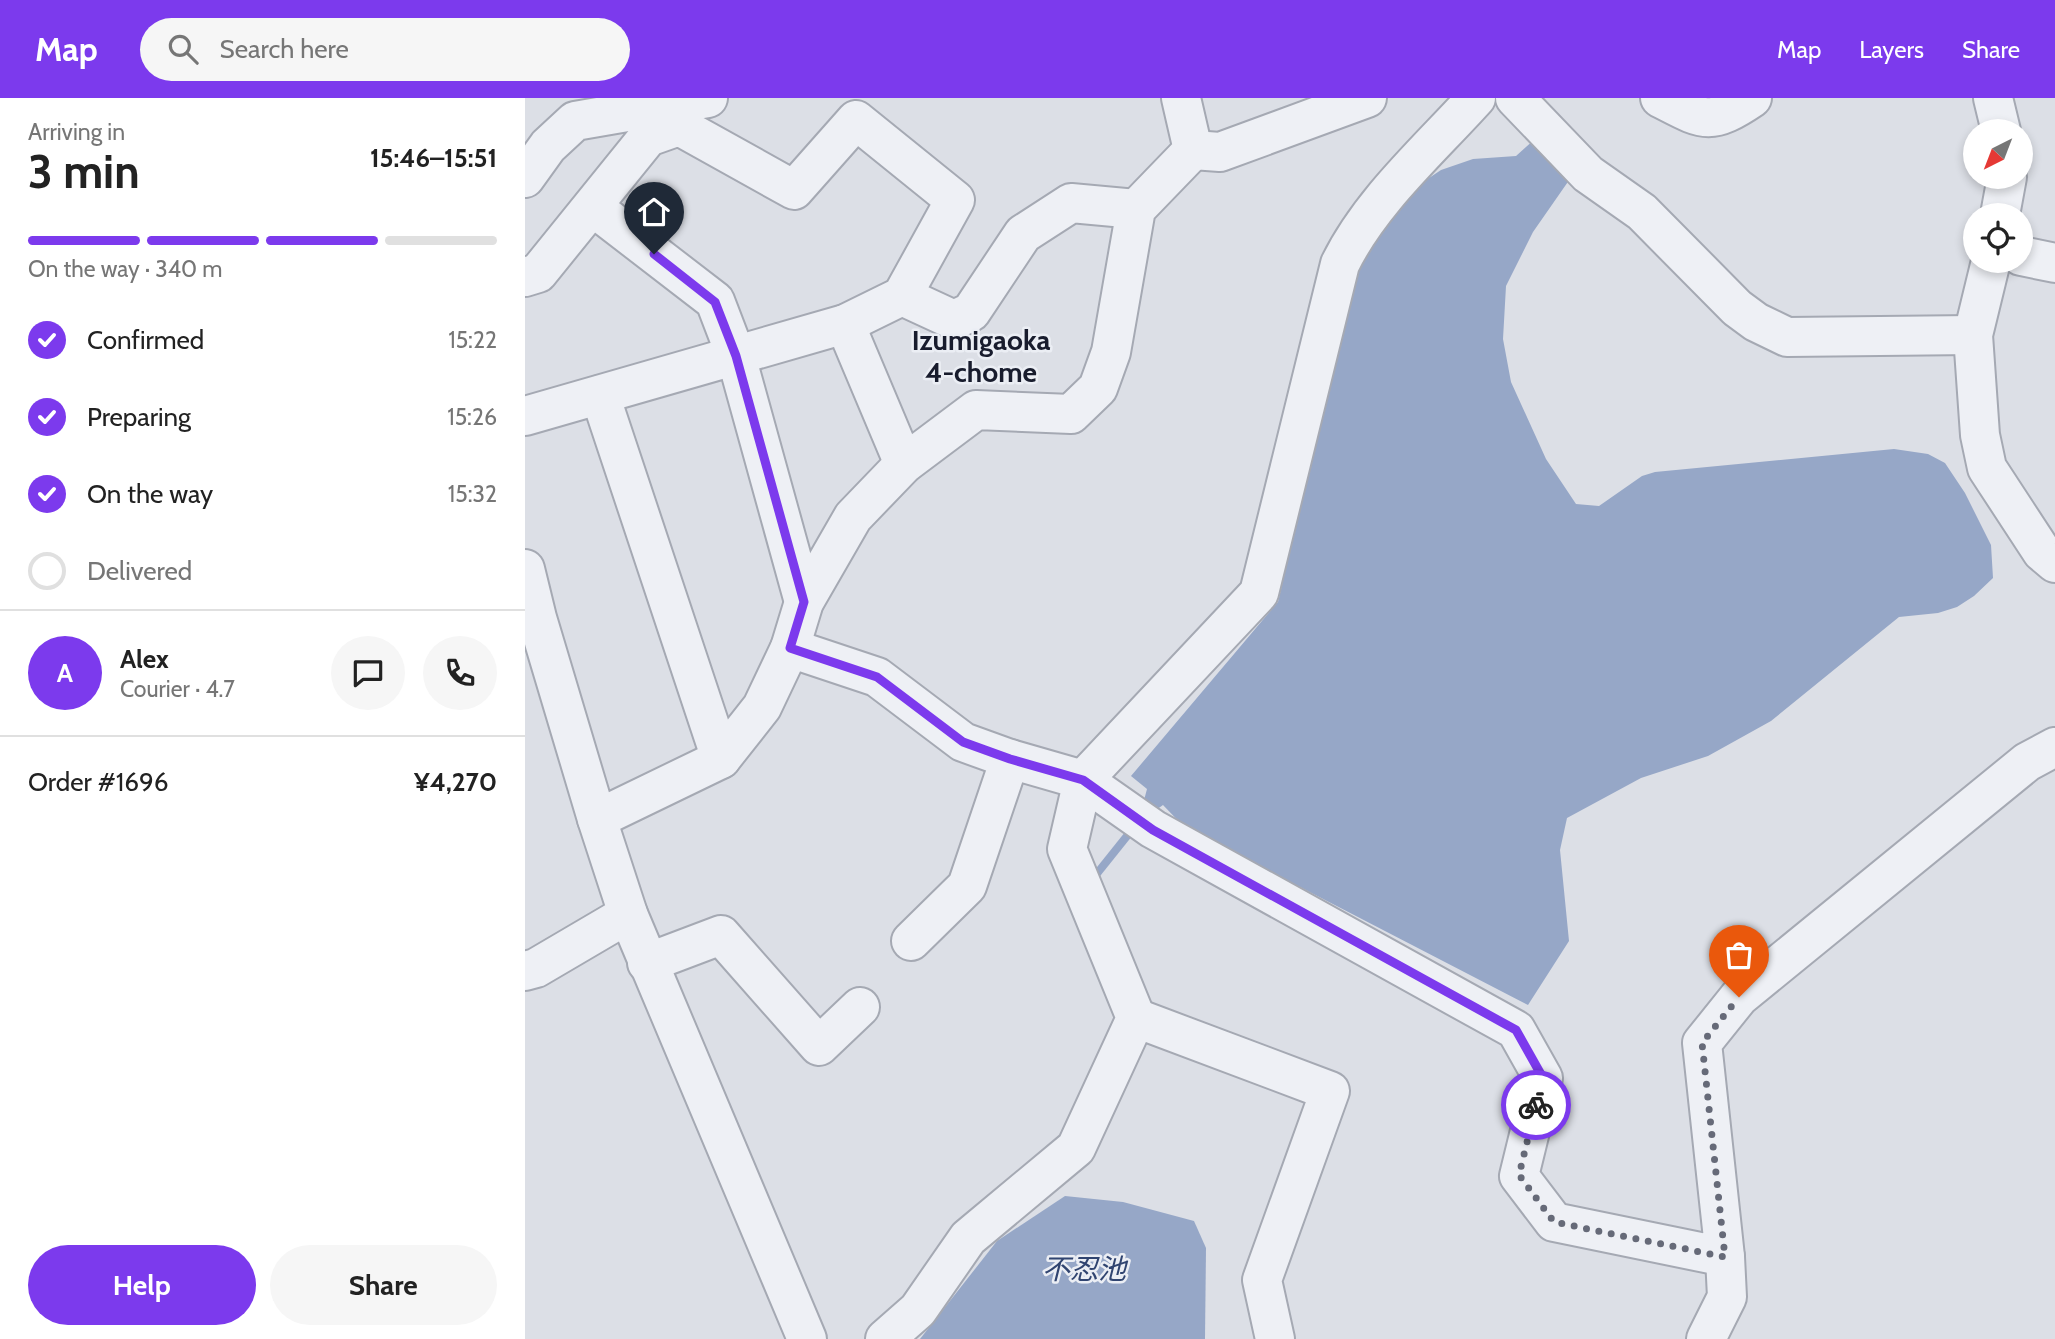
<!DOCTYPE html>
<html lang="en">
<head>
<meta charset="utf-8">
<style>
  :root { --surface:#fff; --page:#f6f6f6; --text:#222; --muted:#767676; --line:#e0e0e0; --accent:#7c3aed }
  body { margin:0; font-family:Cabin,"Noto Sans JP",sans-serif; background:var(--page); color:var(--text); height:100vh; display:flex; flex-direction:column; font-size:26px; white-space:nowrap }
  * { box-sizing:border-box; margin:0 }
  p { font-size:23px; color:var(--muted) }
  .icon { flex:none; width:38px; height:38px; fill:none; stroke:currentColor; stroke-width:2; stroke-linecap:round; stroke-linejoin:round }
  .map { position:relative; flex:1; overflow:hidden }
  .drawer { display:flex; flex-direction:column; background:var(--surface); width:525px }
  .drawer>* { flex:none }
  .needle { width:46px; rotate:222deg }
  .controls { position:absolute; left:1438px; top:21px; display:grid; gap:14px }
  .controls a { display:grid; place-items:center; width:70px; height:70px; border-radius:50%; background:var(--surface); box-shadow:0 4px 10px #0003; font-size:35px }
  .pin { position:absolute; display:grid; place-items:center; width:60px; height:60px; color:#fff; margin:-72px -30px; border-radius:50% 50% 50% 0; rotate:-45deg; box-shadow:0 0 7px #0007 }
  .pin .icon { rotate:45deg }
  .courier { position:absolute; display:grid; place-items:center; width:70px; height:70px; margin:-35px; border:5px solid #7c3aed; border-radius:50%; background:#fff; color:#222; box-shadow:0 2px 9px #0007 }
  .overview em { font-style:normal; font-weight:700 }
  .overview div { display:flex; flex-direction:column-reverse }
  .overview { display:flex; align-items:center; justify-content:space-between; height:119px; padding:0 28px }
  h1 { font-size:46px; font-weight:700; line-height:52px }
  .bar { display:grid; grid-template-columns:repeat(4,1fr); gap:10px 7px; align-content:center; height:84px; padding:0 28px }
  .bar i { height:9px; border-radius:5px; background:var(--line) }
  .bar .on { background:var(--accent) }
  .bar p { grid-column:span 4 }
  .line { display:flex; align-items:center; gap:18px; padding:0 28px; border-top:2px solid var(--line) }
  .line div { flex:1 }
  .round { display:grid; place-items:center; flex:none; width:74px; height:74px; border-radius:37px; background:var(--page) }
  ol { padding:0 28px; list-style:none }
  li { display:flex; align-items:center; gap:21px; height:77px }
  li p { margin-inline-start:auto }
  li .icon { padding:7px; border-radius:50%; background:var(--accent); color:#fff; stroke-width:4 }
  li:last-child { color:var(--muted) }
  li i { width:38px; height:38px; border:4px solid var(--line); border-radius:50% }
  .primary-button { display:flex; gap:14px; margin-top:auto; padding:14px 28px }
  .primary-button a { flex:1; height:80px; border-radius:42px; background:var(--accent); color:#fff; font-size:28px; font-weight:700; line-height:80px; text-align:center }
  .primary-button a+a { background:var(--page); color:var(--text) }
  header { display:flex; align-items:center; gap:42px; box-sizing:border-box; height:98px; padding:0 35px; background:var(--accent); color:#fff }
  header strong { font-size:33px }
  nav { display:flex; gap:38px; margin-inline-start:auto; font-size:24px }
  .search { width:490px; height:63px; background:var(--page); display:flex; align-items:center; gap:18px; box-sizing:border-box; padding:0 24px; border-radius:38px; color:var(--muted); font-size:26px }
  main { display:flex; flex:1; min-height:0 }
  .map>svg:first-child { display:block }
  .water { fill:#96a7c7 }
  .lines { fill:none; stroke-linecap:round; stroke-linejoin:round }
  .stream { stroke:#96a7c7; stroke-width:8 }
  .minor-casing { stroke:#a5a9b3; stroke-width:42 }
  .minor { stroke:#eef0f5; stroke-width:38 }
  .done { stroke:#666a78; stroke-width:7; stroke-dasharray:0 12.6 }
  .route { stroke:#7c3aed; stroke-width:9 }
  .labels { text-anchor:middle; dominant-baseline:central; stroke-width:5; stroke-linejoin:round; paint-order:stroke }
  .neighbourhood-label { font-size:28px; font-weight:bold; fill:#181c2d; stroke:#ebeef4 }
  .water-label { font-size:28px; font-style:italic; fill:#304470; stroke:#ebeef4 }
</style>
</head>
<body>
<header>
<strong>Map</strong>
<div class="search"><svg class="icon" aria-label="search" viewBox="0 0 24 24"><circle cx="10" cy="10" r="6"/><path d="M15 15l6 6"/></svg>Search here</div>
<nav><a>Map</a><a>Layers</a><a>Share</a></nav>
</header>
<main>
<section class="drawer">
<div class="overview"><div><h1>3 min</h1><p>Arriving in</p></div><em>15:46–15:51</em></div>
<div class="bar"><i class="on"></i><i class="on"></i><i class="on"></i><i></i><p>On the way · 340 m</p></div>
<ol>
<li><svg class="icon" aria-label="check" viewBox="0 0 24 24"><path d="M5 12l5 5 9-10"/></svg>Confirmed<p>15:22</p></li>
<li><svg class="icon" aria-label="check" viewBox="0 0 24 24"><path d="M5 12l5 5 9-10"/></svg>Preparing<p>15:26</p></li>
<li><svg class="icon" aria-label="check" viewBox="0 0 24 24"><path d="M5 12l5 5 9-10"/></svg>On the way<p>15:32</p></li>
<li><i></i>Delivered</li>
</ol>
<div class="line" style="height:126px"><b class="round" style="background:var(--accent);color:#fff">A</b><div><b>Alex</b><p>Courier · 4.7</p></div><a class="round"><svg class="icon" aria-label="chat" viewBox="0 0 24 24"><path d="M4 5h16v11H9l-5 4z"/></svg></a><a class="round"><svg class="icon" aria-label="phone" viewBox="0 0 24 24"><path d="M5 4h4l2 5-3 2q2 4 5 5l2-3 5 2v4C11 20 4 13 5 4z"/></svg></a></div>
<div class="line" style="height:91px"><div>Order #1696</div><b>¥4,270</b></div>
<div class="primary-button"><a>Help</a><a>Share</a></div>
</section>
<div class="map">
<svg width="1530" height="1241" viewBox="0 0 1530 1241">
  <rect width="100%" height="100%" fill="#dcdfe6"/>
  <g class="water">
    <polygon points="1010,41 1047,78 1008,134 981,188 978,241 986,284 1021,361 1051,406 1074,408 1117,378 1130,374 1369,351 1403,356 1420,365 1440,395 1466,447 1468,480 1449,498 1432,509 1413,515 1374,519 1246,623 1183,658 1116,680 1042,720 1035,752 1044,843 1003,907 713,757 664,734 638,707 631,712 618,706 622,691 606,678 753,504 829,178 865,118 889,90 916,72 948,61 991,58"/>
    <polygon points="540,1098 598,1104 669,1123 681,1150 680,1241 395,1241 472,1143"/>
  </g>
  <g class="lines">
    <polyline class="stream" points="570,778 610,728"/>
    <defs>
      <g id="minor">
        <polyline points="990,0 1063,76 1117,114 1212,210 1231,224 1262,239 1448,237"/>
        <path d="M1135,0C1178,22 1184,29 1227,0"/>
        <polyline points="1468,0 1476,33"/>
        <polyline points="668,52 695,54 842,0"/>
        <polyline points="0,80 23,48 50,23 183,0"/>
        <polyline points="68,109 190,203 211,258 279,504"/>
        <polyline points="1475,117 1482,79"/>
        <polyline points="1496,158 1530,165"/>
        <polyline points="1466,163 1448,237 1455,337 1462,370 1517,454 1530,465"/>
        <polyline points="0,179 13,175 123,39 154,28 269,92 331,22 430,102 377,198 320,226 0,318"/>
        <polyline points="377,198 429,222 446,214 498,136 546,105 611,111"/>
        <polyline points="320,226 379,366"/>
        <polyline points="75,297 196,661"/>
        <polyline points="0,471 12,520 72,721 103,816 282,1241"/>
        <polyline points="265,550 352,579 438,644 485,661 558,682 628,731 991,932 1018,980 994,1078 1029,1124 1200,1159 1177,945 1214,899 1502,664 1530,649"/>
        <polyline points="72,721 196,661 237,609 265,550 279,504 328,419 379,366 451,312 546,316 573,290 586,254 611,111 668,52 656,0"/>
        <polyline points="386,843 442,788 485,661"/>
        <polyline points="122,865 196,837 294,948 335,909"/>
        <polyline points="0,873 11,870 103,816"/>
        <polyline points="611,920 805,993 737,1182 750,1241"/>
        <path d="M360,1241L393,1212L443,1140L551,1050L611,920L542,751L558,682L734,495L815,166C846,103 904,52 951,0"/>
        <polyline points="1181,1241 1202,1199 1200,1159"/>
      </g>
    </defs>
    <use href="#minor" class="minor-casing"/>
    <use href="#minor" class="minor"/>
  </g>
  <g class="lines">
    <polyline class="done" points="1011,1007 994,1077 1029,1124 1200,1159 1177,945 1214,899"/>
    <polyline class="route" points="129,156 190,204 211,258 279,504 265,550 352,579 438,644 485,661 558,682 628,732 991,932 1018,980 1011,1007"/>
  </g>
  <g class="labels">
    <g class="neighbourhood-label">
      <text x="456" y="242">Izumigaoka<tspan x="456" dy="32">4-chome</tspan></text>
    </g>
    <g class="water-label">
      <text x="559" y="1171">不忍池</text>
    </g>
  </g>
</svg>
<div class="controls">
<a><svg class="needle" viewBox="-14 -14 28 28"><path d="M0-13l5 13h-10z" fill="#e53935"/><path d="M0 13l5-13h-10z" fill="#767676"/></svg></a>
<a><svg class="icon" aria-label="locate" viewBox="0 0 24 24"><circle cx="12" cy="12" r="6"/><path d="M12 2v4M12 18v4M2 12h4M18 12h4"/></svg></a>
</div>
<div class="pin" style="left:1214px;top:899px;background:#ea580c"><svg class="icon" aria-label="bag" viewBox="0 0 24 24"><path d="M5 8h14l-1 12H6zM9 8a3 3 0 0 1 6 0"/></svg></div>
<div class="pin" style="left:129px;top:156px;background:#1f2937"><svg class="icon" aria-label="home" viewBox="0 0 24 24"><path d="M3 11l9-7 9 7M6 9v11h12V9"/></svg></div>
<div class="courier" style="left:1011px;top:1007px"><svg class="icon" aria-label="bike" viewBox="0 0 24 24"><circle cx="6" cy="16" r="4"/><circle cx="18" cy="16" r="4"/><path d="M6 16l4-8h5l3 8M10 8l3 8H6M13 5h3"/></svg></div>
</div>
</main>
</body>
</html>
